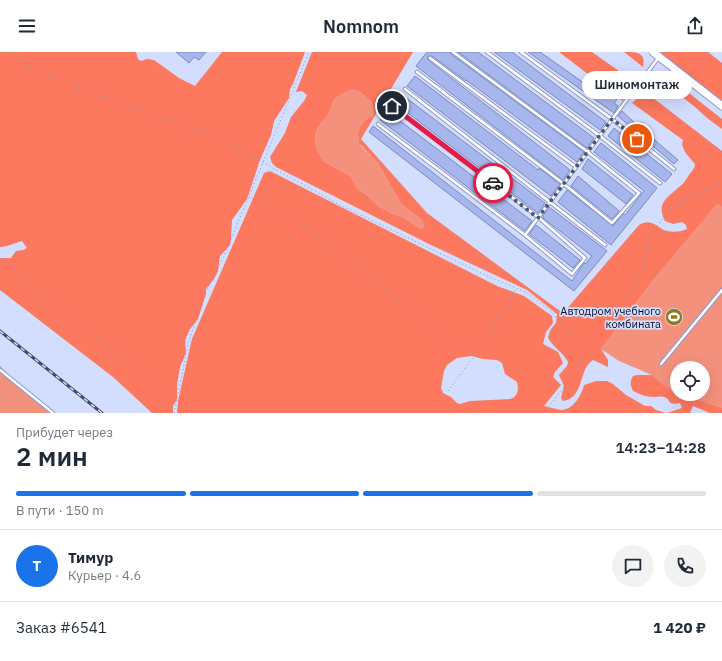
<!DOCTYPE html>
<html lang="ru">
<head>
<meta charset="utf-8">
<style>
  :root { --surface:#fff; --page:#f2f2f3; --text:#1f2937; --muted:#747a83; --line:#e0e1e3; --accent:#1a73e8 }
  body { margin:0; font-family:"IBM Plex Sans",sans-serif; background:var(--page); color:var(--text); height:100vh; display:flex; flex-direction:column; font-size:15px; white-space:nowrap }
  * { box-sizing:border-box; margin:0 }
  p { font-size:13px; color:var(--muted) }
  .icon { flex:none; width:22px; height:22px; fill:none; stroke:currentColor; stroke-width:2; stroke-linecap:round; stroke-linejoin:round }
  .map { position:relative; height:361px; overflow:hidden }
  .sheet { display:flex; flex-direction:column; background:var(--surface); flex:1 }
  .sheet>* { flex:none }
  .fabs { position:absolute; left:670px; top:309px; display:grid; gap:8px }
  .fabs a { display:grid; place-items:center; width:40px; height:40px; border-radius:50%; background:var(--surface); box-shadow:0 4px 16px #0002; font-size:20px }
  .pin { position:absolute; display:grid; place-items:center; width:34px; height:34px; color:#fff; margin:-17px; border:2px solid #fff; border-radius:50%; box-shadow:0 1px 4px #0007 }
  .courier { position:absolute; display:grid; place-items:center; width:40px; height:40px; margin:-20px; border:3px solid #e11d48; border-radius:50%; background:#fff; color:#222; box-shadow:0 1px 5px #0007 }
  .bubble { position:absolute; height:28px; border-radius:14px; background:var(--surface); box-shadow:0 4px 16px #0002; font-size:13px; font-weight:600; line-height:28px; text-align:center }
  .head em { font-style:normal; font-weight:600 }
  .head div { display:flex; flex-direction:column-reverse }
  .head { display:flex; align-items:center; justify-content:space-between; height:68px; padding:0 16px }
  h1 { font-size:26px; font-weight:600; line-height:30px }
  .bar { display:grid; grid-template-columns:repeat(4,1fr); gap:6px 4px; align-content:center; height:48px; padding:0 16px }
  .bar i { height:5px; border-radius:3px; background:var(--line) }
  .bar .active { background:var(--accent) }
  .bar p { grid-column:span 4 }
  .line { display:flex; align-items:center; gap:10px; padding:0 16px; border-top:1px solid var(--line) }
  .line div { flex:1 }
  .round { display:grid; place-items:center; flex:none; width:42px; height:42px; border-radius:21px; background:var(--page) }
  header { display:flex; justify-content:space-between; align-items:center; height:52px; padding:0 16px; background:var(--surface); font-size:18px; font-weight:600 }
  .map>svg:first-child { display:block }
  .green { fill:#f4917d }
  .forest { fill:#fc785f; fill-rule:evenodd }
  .building { fill:#a7b6ec; stroke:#7b89bd }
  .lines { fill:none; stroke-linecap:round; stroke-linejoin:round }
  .lane-casing { stroke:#8b99ce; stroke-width:4.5 }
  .secondary-casing { stroke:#8b99ce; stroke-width:9 }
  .path { stroke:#8a92ae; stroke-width:1; stroke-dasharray:1 3; stroke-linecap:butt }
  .lane { stroke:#fff; stroke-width:2.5 }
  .secondary { stroke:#fff; stroke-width:7 }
  .rail-casing { stroke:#434960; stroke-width:3 }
  .rail { stroke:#d3ddfe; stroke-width:1.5; stroke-dasharray:4.5; stroke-linecap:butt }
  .done { stroke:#50566e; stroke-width:4; stroke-dasharray:0 7.2 }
  .route { stroke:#e11d48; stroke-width:5 }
  .labels { text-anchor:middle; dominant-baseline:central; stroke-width:3.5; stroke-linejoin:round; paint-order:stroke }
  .poi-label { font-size:11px; fill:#090d20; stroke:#d3ddfe; text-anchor:end }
</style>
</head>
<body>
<header><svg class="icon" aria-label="menu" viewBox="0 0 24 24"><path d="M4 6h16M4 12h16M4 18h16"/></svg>Nomnom<svg class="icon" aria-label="share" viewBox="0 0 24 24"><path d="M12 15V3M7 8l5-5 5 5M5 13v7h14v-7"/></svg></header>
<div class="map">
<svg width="722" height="361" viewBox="0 0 722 361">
  <rect width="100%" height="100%" fill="#d3ddfe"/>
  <g class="green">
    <path d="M356,38C365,43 376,51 374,63L365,68L360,75L358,87L361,94L378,111L401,152L422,168L426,175L421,177L404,166L391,161L378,154L367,143L358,138L350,124L323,109L316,96L315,83L318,75L329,61L334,47L348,39Z"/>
    <polygon points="717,152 722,155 722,356 682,342 703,342 703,316 677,316 677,340 667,336 652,323 619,309 601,297 650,232"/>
    <polygon points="0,314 12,326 55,361 0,361"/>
  </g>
  <g class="forest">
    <polygon points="0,0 136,0 138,7 141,9 147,7 154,8 179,26 195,34 222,0 305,0 293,32 290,37 289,46 274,69 271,83 260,108 247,147 232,168 231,186 230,193 220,204 218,219 214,227 206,237 206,242 198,267 190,277 185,288 186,301 180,315 177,333 177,347 173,354 173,361 152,361 113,325 0,238 0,206 11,206 16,199 23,198 27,196 22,189 7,194 0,195"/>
    <path d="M312,0H413L361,87L427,161L560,259L564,260L639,173C649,167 654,172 662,177C668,181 681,180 687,177L686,173L682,170L673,172L665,169C656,151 667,146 679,135C684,132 686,127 689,123C692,118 695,117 695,112C688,103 685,103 682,92L683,88L632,51L641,43L648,42L722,99V155L717,152L650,232L601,297L608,308V315L593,308C578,317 585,346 563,349L561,346L564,334L559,323L567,314L568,310C563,300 551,294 548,285L551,277L556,271L557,262L527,238L431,193L276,115L272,111L270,105L285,81L291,65L304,49L307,43L302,39L296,40ZM356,38C365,43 376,51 374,63L365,68L360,75L358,83L359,91L378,111L401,152L422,168L425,175L421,177L404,166L391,161L378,154L367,143L358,138L350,124L323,109L316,96L315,83L318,75L329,61L334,47L348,39Z"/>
    <path d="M559,0H592L626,24C632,36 629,38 623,49Z"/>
    <path d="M624,0C637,0 646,0 643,15Z"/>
    <polygon points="660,0 708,0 722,11 722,49"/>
    <polygon points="662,20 722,67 722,77 707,66 695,55 657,25 658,21"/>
    <path d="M270,119L497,234L524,244L552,264L553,271L546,280L543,292L558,300L563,311L555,320L553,325L561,333L544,354C549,355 555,357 561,358C573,358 582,343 584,333L596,329H607L613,332L626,343L645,354H651L656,358L666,361H177L178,349L192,287L264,121ZM471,304L483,307L497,308L502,311L505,322L517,330C519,337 518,345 510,347L470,349L460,352L457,351L451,345L443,341L441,336L444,319L447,313L457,306Z"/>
    <path d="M637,323H652L667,336L677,340V342H682L722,356V361H710L693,354L690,361H667L682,356L680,351C666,354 672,347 664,345C661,344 657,345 654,345C647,345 639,342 633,339C630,333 630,329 633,324Z"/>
  </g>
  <g class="building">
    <polygon points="176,0 206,0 199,8 194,5 189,11"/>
    <polygon points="427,0 450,0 451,2 584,100 577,110 466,28 466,29 432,4 428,4 428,8 570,118 563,128 416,14"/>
    <polygon points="458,0 478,0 594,86 587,96"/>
    <polygon points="494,0 512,0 606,70 600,78"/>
    <polygon points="528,0 540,0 605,46 609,40 618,46 614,51 618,54 614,61"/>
    <polygon points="415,24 538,118 539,116 560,132 551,144 407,34"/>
    <polygon points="397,39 545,151 538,161 391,48"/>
    <polygon points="387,59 532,169 525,179 380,68"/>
    <polygon points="622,59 638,74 641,70 646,74 643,78 678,108 674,112 618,64"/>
    <polygon points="373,74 572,229 584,211 585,212 592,204 543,166 543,164 549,155 607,199 574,239 369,80"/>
    <polygon points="614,76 672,122 665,130 608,84"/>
    <polygon points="601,91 657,136 611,193 558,150 567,138 613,174 623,162 625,163 644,139 594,100"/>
    <polygon points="588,107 633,143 626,152 582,117"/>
    <polygon points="578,124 619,159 612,167 571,134"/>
    <polygon points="536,173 580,208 573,216 529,182"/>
  </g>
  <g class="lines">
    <defs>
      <g id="lane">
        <polyline points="487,0 600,84 660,131"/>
        <polyline points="521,0 612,67 674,117"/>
        <polyline points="430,6 576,115"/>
        <polyline points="417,20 564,132 612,171 639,141 588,100 453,0"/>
        <polyline points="405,37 605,193"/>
        <polyline points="378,72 525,183 572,222 585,206 538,165 392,54"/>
        <polyline points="525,183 659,5"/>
        <polyline points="661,312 722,238"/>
        <polyline points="0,318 53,361"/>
      </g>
      <polyline id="secondary" points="653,0 722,54"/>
    </defs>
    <use href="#lane" class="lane-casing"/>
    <use href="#secondary" class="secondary-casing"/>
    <g class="path">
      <polyline points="6,0 34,17 129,54 219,86 340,153 487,224 526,240 552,260 585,300 573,323 544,361"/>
      <polyline points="700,28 704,9 707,0"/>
      <polyline points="249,145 307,175 376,230 448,289 481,295"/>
      <polyline points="0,208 133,316 173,361"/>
      <polyline points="585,299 613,271 635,236 644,216 647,191 653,178 677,151 722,131"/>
      <polyline points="448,339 481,295 516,237"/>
      <polyline points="174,361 189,289 204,243 224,204 309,0"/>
    </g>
    <use href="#lane" class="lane"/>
    <use href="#secondary" class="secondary"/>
    <defs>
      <polyline id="rail" points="0,279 102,361"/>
    </defs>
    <use href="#rail" class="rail-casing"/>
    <use href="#rail" class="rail"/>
  </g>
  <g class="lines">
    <polyline class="done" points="493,131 538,166 612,67 637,87"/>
    <polyline class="route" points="392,54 493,131"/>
  </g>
  <defs>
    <symbol id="stadium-disc" viewBox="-11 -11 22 22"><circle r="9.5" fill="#92791f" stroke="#d3ddfe"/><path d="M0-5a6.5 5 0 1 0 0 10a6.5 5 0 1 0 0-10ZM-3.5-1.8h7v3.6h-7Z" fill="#fff"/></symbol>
  </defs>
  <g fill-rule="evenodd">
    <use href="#stadium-disc" x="664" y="255" width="20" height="20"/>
  </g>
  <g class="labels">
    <g class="poi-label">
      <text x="661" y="259">Автодром учебного<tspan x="661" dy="13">комбината</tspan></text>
    </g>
  </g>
</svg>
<div class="fabs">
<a><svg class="icon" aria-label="locate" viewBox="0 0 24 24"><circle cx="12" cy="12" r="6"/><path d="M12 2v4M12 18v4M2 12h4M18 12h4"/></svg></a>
</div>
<div class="pin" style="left:637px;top:87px;background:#ea580c"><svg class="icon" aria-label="bag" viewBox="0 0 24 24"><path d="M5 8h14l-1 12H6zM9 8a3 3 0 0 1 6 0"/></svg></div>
<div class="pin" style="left:392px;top:54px;background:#1f2937"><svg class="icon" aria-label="home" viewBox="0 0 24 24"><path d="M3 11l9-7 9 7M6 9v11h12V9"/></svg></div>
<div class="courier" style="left:493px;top:131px"><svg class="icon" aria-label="car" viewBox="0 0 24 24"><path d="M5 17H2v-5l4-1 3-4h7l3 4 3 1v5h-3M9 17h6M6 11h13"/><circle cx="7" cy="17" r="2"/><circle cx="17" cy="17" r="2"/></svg></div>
<div class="bubble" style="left:582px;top:19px;width:110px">Шиномонтаж</div>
</div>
<section class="sheet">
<div class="head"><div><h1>2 мин</h1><p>Прибудет через</p></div><em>14:23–14:28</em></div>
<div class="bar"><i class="active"></i><i class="active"></i><i class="active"></i><i></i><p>В пути · 150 m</p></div>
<div class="line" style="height:72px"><b class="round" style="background:var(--accent);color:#fff">Т</b><div><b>Тимур</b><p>Курьер · 4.6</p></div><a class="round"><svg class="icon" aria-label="chat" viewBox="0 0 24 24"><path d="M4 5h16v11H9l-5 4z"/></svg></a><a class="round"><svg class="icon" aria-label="phone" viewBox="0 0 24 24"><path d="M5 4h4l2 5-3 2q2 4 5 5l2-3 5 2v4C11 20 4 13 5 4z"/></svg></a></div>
<div class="line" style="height:52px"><div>Заказ #6541</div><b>1 420 ₽</b></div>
</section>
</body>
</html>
